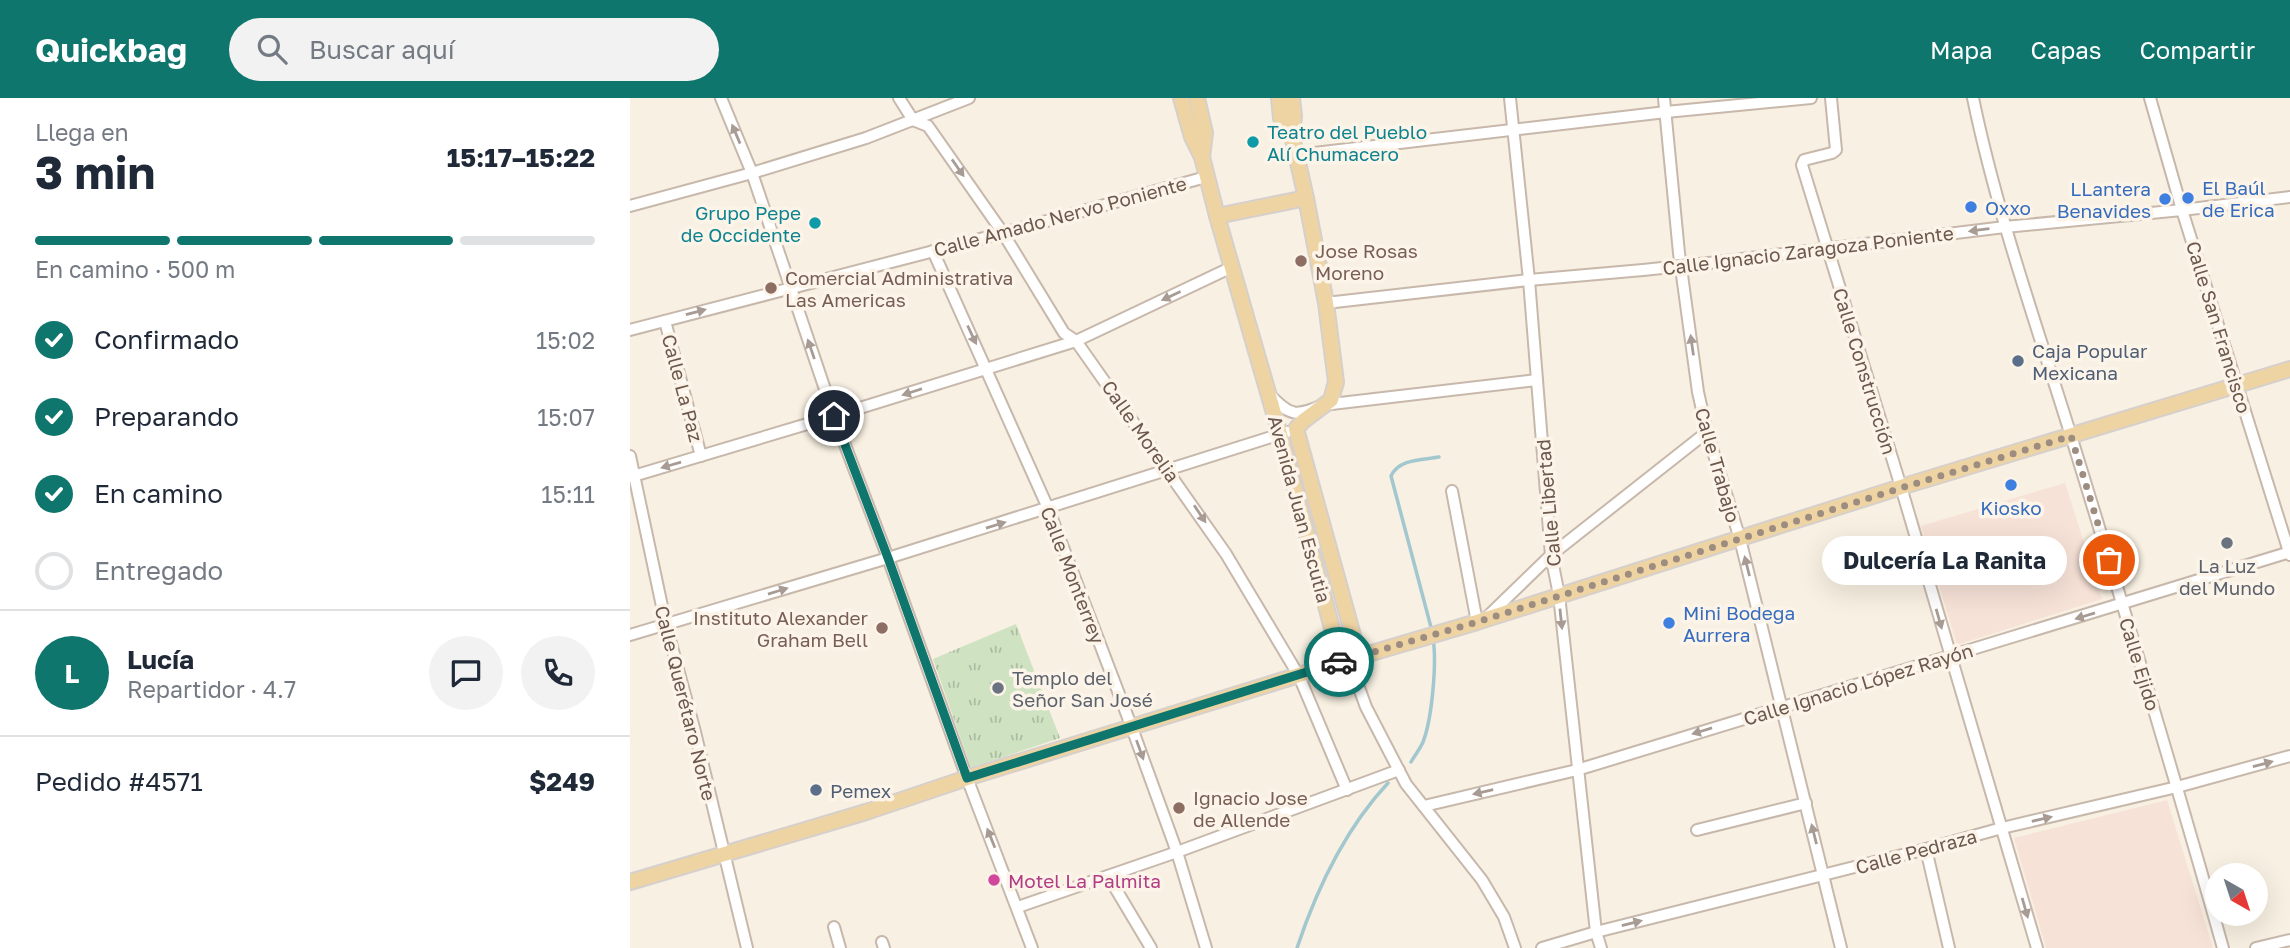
<!DOCTYPE html>
<html lang="es">
<head>
<meta charset="utf-8">
<style>
  :root { --surface:#fff; --page:#f2f2f3; --text:#1f2937; --muted:#747a83; --line:#e0e1e3; --accent:#0f766e }
  body { margin:0; font-family:"Golos Text",sans-serif; background:var(--page); color:var(--text); height:100vh; display:flex; flex-direction:column; font-size:26px; white-space:nowrap }
  * { box-sizing:border-box; margin:0 }
  p { font-size:23px; color:var(--muted) }
  .icon { flex:none; width:38px; height:38px; fill:none; stroke:currentColor; stroke-width:2; stroke-linecap:round; stroke-linejoin:round }
  .map { position:relative; flex:1; overflow:hidden }
  .drawer { display:flex; flex-direction:column; background:var(--surface); width:630px }
  .drawer>* { flex:none }
  .needle { width:46px; rotate:141deg }
  .buttons { position:absolute; left:1575px; top:765px; display:grid; gap:14px }
  .buttons a { display:grid; place-items:center; width:63px; height:63px; border-radius:50%; background:var(--surface); box-shadow:0 7px 28px #0002; font-size:35px }
  .pin { position:absolute; display:grid; place-items:center; width:60px; height:60px; color:#fff; margin:-30px; border:4px solid #fff; border-radius:50%; box-shadow:0 2px 7px #0007 }
  .courier { position:absolute; display:grid; place-items:center; width:70px; height:70px; margin:-35px; border:5px solid #0f766e; border-radius:50%; background:#fff; color:#222; box-shadow:0 2px 9px #0007 }
  .bubble { position:absolute; height:49px; border-radius:24px; background:var(--surface); box-shadow:0 7px 28px #0002; font-size:23px; font-weight:700; line-height:49px; text-align:center }
  .overview em { font-style:normal; font-weight:700 }
  .overview div { display:flex; flex-direction:column-reverse }
  .overview { display:flex; align-items:center; justify-content:space-between; height:119px; padding:0 35px }
  h1 { font-size:46px; font-weight:700; line-height:52px }
  .bar { display:grid; grid-template-columns:repeat(4,1fr); gap:10px 7px; align-content:center; height:84px; padding:0 35px }
  .bar i { height:9px; border-radius:5px; background:var(--line) }
  .bar .selected { background:var(--accent) }
  .bar p { grid-column:span 4 }
  .line { display:flex; align-items:center; gap:18px; padding:0 35px; border-top:2px solid var(--line) }
  .line div { flex:1 }
  .round { display:grid; place-items:center; flex:none; width:74px; height:74px; border-radius:37px; background:var(--page) }
  ol { padding:0 35px; list-style:none }
  li { display:flex; align-items:center; gap:21px; height:77px }
  li p { margin-inline-start:auto }
  li .icon { padding:7px; border-radius:50%; background:var(--accent); color:#fff; stroke-width:4 }
  li:last-child { color:var(--muted) }
  li i { width:38px; height:38px; border:4px solid var(--line); border-radius:50% }
  header { display:flex; align-items:center; gap:42px; box-sizing:border-box; height:98px; padding:0 35px; background:var(--accent); color:#fff }
  header strong { font-size:33px }
  nav { display:flex; gap:38px; margin-inline-start:auto; font-size:24px }
  .search { width:490px; height:63px; background:var(--page); display:flex; align-items:center; gap:18px; box-sizing:border-box; padding:0 24px; border-radius:38px; color:var(--muted); font-size:26px }
  main { display:flex; flex:1; min-height:0 }
  .map>svg:first-child { display:block }
  .commercial { fill:#f7e2d7 }
  .park { fill:url(#park-tufts) }
  .lines { fill:none; stroke-linecap:round; stroke-linejoin:round }
  .stream { stroke:#a2c7cf; stroke-width:3.5 }
  .minor-casing { stroke:#c7b8ab; stroke-width:14 }
  .major-casing { stroke:#d6d0cd; stroke-width:18 }
  .minor { stroke:#fff; stroke-width:10 }
  .major { stroke:#efd4a3; stroke-width:14 }
  .minor-bridge-casing { stroke:#c7b8ab; stroke-width:14; stroke-linecap:butt }
  .minor-bridge { stroke:#fff; stroke-width:10 }
  .oneway { fill:#a79b94 }
  .done { stroke:#9d8d80; stroke-width:7; stroke-dasharray:0 12.6 }
  .route { stroke:#0f766e; stroke-width:9 }
  .culture-dot { fill:#0f9aa8; stroke:#fcf4e8; stroke-width:2.5 }
  .shop-dot { fill:#3f7fe0; stroke:#fcf4e8; stroke-width:2.5 }
  .education-dot { fill:#8d6e63; stroke:#fcf4e8; stroke-width:2.5 }
  .service-dot { fill:#5c6f8a; stroke:#fcf4e8; stroke-width:2.5 }
  .worship-dot { fill:#6b7280; stroke:#fcf4e8; stroke-width:2.5 }
  .hotel-dot { fill:#d1479c; stroke:#fcf4e8; stroke-width:2.5 }
  .labels { text-anchor:middle; dominant-baseline:central; stroke-width:7; stroke-linejoin:round; paint-order:stroke }
  .culture-label { font-size:19px; fill:#0d838f; stroke:#fcf4e8; text-anchor:start }
  .shop-label { font-size:19px; fill:#366cbe; stroke:#fcf4e8; text-anchor:start }
  .street-label { font-size:19px; fill:#6c584c; stroke:#fcf4e8 }
  .education-label { font-size:19px; fill:#785e54; stroke:#fcf4e8; text-anchor:start }
  .service-label { font-size:19px; fill:#4e5e75; stroke:#fcf4e8; text-anchor:start }
  .worship-label { font-size:19px; fill:#5b616d; stroke:#fcf4e8 }
  .hotel-label { font-size:19px; fill:#b23c85; stroke:#fcf4e8; text-anchor:start }
</style>
</head>
<body>
<header>
<strong>Quickbag</strong>
<div class="search"><svg class="icon" aria-label="search" viewBox="0 0 24 24"><circle cx="10" cy="10" r="6"/><path d="M15 15l6 6"/></svg>Buscar aquí</div>
<nav><a>Mapa</a><a>Capas</a><a>Compartir</a></nav>
</header>
<main>
<section class="drawer">
<div class="overview"><div><h1>3 min</h1><p>Llega en</p></div><em>15:17–15:22</em></div>
<div class="bar"><i class="selected"></i><i class="selected"></i><i class="selected"></i><i></i><p>En camino · 500 m</p></div>
<ol>
<li><svg class="icon" aria-label="check" viewBox="0 0 24 24"><path d="M5 12l5 5 9-10"/></svg>Confirmado<p>15:02</p></li>
<li><svg class="icon" aria-label="check" viewBox="0 0 24 24"><path d="M5 12l5 5 9-10"/></svg>Preparando<p>15:07</p></li>
<li><svg class="icon" aria-label="check" viewBox="0 0 24 24"><path d="M5 12l5 5 9-10"/></svg>En camino<p>15:11</p></li>
<li><i></i>Entregado</li>
</ol>
<div class="line" style="height:126px"><b class="round" style="background:var(--accent);color:#fff">L</b><div><b>Lucía</b><p>Repartidor · 4.7</p></div><a class="round"><svg class="icon" aria-label="chat" viewBox="0 0 24 24"><path d="M4 5h16v11H9l-5 4z"/></svg></a><a class="round"><svg class="icon" aria-label="phone" viewBox="0 0 24 24"><path d="M5 4h4l2 5-3 2q2 4 5 5l2-3 5 2v4C11 20 4 13 5 4z"/></svg></a></div>
<div class="line" style="height:91px"><div>Pedido #4571</div><b>$249</b></div>
</section>
<div class="map">
<svg width="1660" height="850" viewBox="0 0 1660 850">
  <defs>
    <pattern id="park-tufts" width="24" height="20" patternUnits="userSpaceOnUse" patternTransform="scale(1.75)"><rect width="24" height="20" fill="#cfe3c3"/><path d="M3 7l-1-3M5 7V3M7 7l1-3M15 17l-1-3M17 17v-4M19 17l1-3" fill="none" stroke="#acbba1"/></pattern>
  </defs>
  <rect width="100%" height="100%" fill="#f8f0e2"/>
  <g class="commercial">
    <polygon points="1435,385 1472,501 1327,547 1291,428"/>
    <polygon points="1537,702 1583,850 1416,850 1384,740"/>
  </g>
  <polygon class="park" points="386,526 430,640 341,670 303,561"/>
  <g class="lines">
    <g class="stream">
      <path d="M802,533L761,378C769,361 791,362 809,359"/>
      <path d="M781,664C785,657 790,651 793,644C802,621 807,565 803,540"/>
      <path d="M667,850C687,790 715,731 758,685"/>
    </g>
    <defs>
      <g id="minor">
        <polyline points="91,0 122,75 204,318 258,460 337,680 402,850"/>
        <polyline points="269,0 283,22 298,28 373,135 434,235 446,243 596,456 669,578 717,692"/>
        <polyline points="880,0 899,182 921,457 929,497 966,834 971,850"/>
        <polyline points="1034,0 1049,155 1068,294 1077,334 1110,441 1211,850"/>
        <polyline points="1201,0 1206,52 1202,55 1174,62 1172,67 1271,389 1407,850"/>
        <path d="M1343,0C1367,116 1407,228 1442,341C1494,510 1545,680 1593,850"/>
        <polyline points="1520,0 1552,112 1660,457"/>
        <polyline points="667,57 1036,14 1181,0"/>
        <polyline points="0,108 122,75 236,40 339,0"/>
        <polyline points="303,153 418,410 502,630 547,754 576,850"/>
        <polyline points="1079,165 1375,129 1552,112 1660,99"/>
        <polyline points="696,205 899,182 1013,172"/>
        <polyline points="35,223 71,358"/>
        <polyline points="0,232 373,135 576,79"/>
        <path d="M640,297C660,318 666,319 693,307L907,282"/>
        <polyline points="0,358 36,527 64,630 117,850"/>
        <polyline points="0,379 204,318 446,243 602,169"/>
        <polyline points="822,393 847,524"/>
        <polyline points="857,519 921,457 1077,334"/>
        <polyline points="0,537 258,460 657,334"/>
        <polyline points="711,564 724,576 736,609 776,686 852,782 874,819 885,850"/>
        <polyline points="794,708 947,672 1660,454"/>
        <polyline points="1067,732 1176,705"/>
        <polyline points="1296,751 1319,850"/>
        <polyline points="478,778 521,850"/>
        <polyline points="388,809 547,754 769,672"/>
        <polyline points="204,829 210,850"/>
        <polyline points="252,844 254,850"/>
        <polyline points="912,850 966,834 1296,751 1372,730 1547,689 1660,658"/>
        <polyline points="1626,850 1660,842"/>
      </g>
      <g id="major">
        <polyline points="551,0 562,39 572,59 587,118 650,336 711,564"/>
        <polyline points="567,0 575,35 572,59"/>
        <polyline points="649,0 651,20 662,38 676,100 696,205 706,284 701,302 673,323 666,331 729,559"/>
        <polyline points="662,0 664,18 662,38"/>
        <polyline points="587,118 676,100"/>
        <polyline points="0,784 236,714 337,680 711,564 847,524 1271,389 1660,271"/>
      </g>
    </defs>
    <use href="#minor" class="minor-casing"/>
    <use href="#major" class="major-casing"/>
    <use href="#minor" class="minor"/>
    <use href="#major" class="major"/>
    <defs>
      <polyline id="minor-bridge" points="1013,172 1079,165"/>
    </defs>
    <use href="#minor-bridge" class="minor-bridge-casing"/>
    <use href="#minor-bridge" class="minor-bridge"/>
  </g>
  <defs><path id="oneway-solid" d="M-6-.8H1V-3.2L6.5 0L1 3.2V.8H-6Z" transform="scale(1.75)"/></defs>
  <g class="oneway">
    <use href="#oneway-solid" transform="translate(106 36) rotate(-113)"/>
    <use href="#oneway-solid" transform="translate(328 70) rotate(55)"/>
    <use href="#oneway-solid" transform="translate(1349 132) rotate(173)"/>
    <use href="#oneway-solid" transform="translate(541 198) rotate(155)"/>
    <use href="#oneway-solid" transform="translate(66 214) rotate(-15)"/>
    <use href="#oneway-solid" transform="translate(342 237) rotate(65)"/>
    <use href="#oneway-solid" transform="translate(1062 247) rotate(-98)"/>
    <use href="#oneway-solid" transform="translate(181 251) rotate(-109)"/>
    <use href="#oneway-solid" transform="translate(282 294) rotate(162)"/>
    <use href="#oneway-solid" transform="translate(41 367) rotate(164)"/>
    <use href="#oneway-solid" transform="translate(570 416) rotate(56)"/>
    <use href="#oneway-solid" transform="translate(366 427) rotate(-17)"/>
    <use href="#oneway-solid" transform="translate(1117 468) rotate(-104)"/>
    <use href="#oneway-solid" transform="translate(148 493) rotate(-17)"/>
    <use href="#oneway-solid" transform="translate(1455 518) rotate(163)"/>
    <use href="#oneway-solid" transform="translate(931 521) rotate(84)"/>
    <use href="#oneway-solid" transform="translate(1309 521) rotate(74)"/>
    <use href="#oneway-solid" transform="translate(1072 633) rotate(163)"/>
    <use href="#oneway-solid" transform="translate(510 652) rotate(70)"/>
    <use href="#oneway-solid" transform="translate(1633 666) rotate(-15)"/>
    <use href="#oneway-solid" transform="translate(853 694) rotate(167)"/>
    <use href="#oneway-solid" transform="translate(1412 721) rotate(-13)"/>
    <use href="#oneway-solid" transform="translate(1184 736) rotate(-104)"/>
    <use href="#oneway-solid" transform="translate(361 740) rotate(-112)"/>
    <use href="#oneway-solid" transform="translate(1395 810) rotate(74)"/>
    <use href="#oneway-solid" transform="translate(1002 825) rotate(-14)"/>
  </g>
  <g class="lines">
    <polyline class="done" points="709,564 847,524 1271,390 1441,338 1479,462"/>
    <polyline class="route" points="204,318 258,460 337,680 709,564"/>
  </g>
  <g class="culture-dot">
    <circle cx="623" cy="44" r="7"/>
    <circle cx="185" cy="125" r="7"/>
  </g>
  <g class="shop-dot">
    <circle cx="1558" cy="100" r="7"/>
    <circle cx="1535" cy="101" r="7"/>
    <circle cx="1341" cy="109" r="7"/>
    <circle cx="1381" cy="387" r="7"/>
    <circle cx="1039" cy="525" r="7"/>
  </g>
  <g class="education-dot">
    <circle cx="671" cy="163" r="7"/>
    <circle cx="141" cy="190" r="7"/>
    <circle cx="252" cy="530" r="7"/>
    <circle cx="549" cy="710" r="7"/>
  </g>
  <g class="service-dot">
    <circle cx="1388" cy="263" r="7"/>
    <circle cx="186" cy="692" r="7"/>
  </g>
  <g class="worship-dot">
    <circle cx="1597" cy="445" r="7"/>
    <circle cx="368" cy="590" r="7"/>
  </g>
  <circle class="hotel-dot" cx="364" cy="782" r="7"/>
  <g class="labels">
    <g class="culture-label">
      <text x="637" y="33">Teatro del Pueblo<tspan x="637" dy="22">Alí Chumacero</tspan></text>
      <text x="171" y="114" text-anchor="end">Grupo Pepe<tspan x="171" dy="22">de Occidente</tspan></text>
    </g>
    <g class="shop-label">
      <text x="1572" y="89">El Baúl<tspan x="1572" dy="22">de Erica</tspan></text>
      <text x="1521" y="90" text-anchor="end">LLantera<tspan x="1521" dy="22">Benavides</tspan></text>
      <text x="1355" y="109">Oxxo</text>
      <text x="1381" y="409" text-anchor="middle">Kiosko</text>
      <text x="1053" y="514">Mini Bodega<tspan x="1053" dy="22">Aurrera</tspan></text>
    </g>
    <g class="street-label">
      <text transform="translate(430 118) rotate(-15)">Calle Amado Nervo Poniente</text>
      <text transform="translate(1178 152) rotate(-7)">Calle Ignacio Zaragoza Poniente</text>
      <text transform="translate(1589 229) rotate(73)">Calle San Francisco</text>
      <text transform="translate(1235 273) rotate(73)">Calle Construcción</text>
      <text transform="translate(53 290) rotate(75)">Calle La Paz</text>
      <text transform="translate(511 333) rotate(55)">Calle Morelia</text>
      <text transform="translate(1088 367) rotate(74)">Calle Trabajo</text>
      <text transform="translate(918 405) rotate(-95)">Calle Libertad</text>
      <text transform="translate(670 411) rotate(75)">Avenida Juan Escutia</text>
      <text transform="translate(443 477) rotate(69)">Calle Monterrey</text>
      <text transform="translate(1510 566) rotate(73)">Calle Ejido</text>
      <text transform="translate(1228 586) rotate(-17)">Calle Ignacio López Rayón</text>
      <text transform="translate(56 605) rotate(76)">Calle Querétaro Norte</text>
      <text transform="translate(1286 753) rotate(-15)">Calle Pedraza</text>
    </g>
    <g class="education-label">
      <text x="685" y="152">Jose Rosas<tspan x="685" dy="22">Moreno</tspan></text>
      <text x="155" y="179">Comercial Administrativa<tspan x="155" dy="22">Las Americas</tspan></text>
      <text x="238" y="519" text-anchor="end">Instituto Alexander<tspan x="238" dy="22">Graham Bell</tspan></text>
      <text x="563" y="699">Ignacio Jose<tspan x="563" dy="22">de Allende</tspan></text>
    </g>
    <g class="service-label">
      <text x="1402" y="252">Caja Popular<tspan x="1402" dy="22">Mexicana</tspan></text>
      <text x="200" y="692">Pemex</text>
    </g>
    <g class="worship-label">
      <text x="1597" y="467">La Luz<tspan x="1597" dy="22">del Mundo</tspan></text>
      <text x="382" y="579" text-anchor="start">Templo del<tspan x="382" dy="22">Señor San José</tspan></text>
    </g>
    <g class="hotel-label">
      <text x="378" y="782">Motel La Palmita</text>
    </g>
  </g>
</svg>
<div class="buttons">
<a><svg class="needle" viewBox="-14 -14 28 28"><path d="M0-13l5 13h-10z" fill="#e53935"/><path d="M0 13l5-13h-10z" fill="#747a83"/></svg></a>
</div>
<div class="pin" style="left:1479px;top:462px;background:#ea580c"><svg class="icon" aria-label="bag" viewBox="0 0 24 24"><path d="M5 8h14l-1 12H6zM9 8a3 3 0 0 1 6 0"/></svg></div>
<div class="pin" style="left:204px;top:318px;background:#1f2937"><svg class="icon" aria-label="home" viewBox="0 0 24 24"><path d="M3 11l9-7 9 7M6 9v11h12V9"/></svg></div>
<div class="courier" style="left:709px;top:564px"><svg class="icon" aria-label="car" viewBox="0 0 24 24"><path d="M5 17H2v-5l4-1 3-4h7l3 4 3 1v5h-3M9 17h6M6 11h13"/><circle cx="7" cy="17" r="2"/><circle cx="17" cy="17" r="2"/></svg></div>
<div class="bubble" style="left:1192px;top:438px;width:245px">Dulcería La Ranita</div>
</div>
</main>
</body>
</html>
